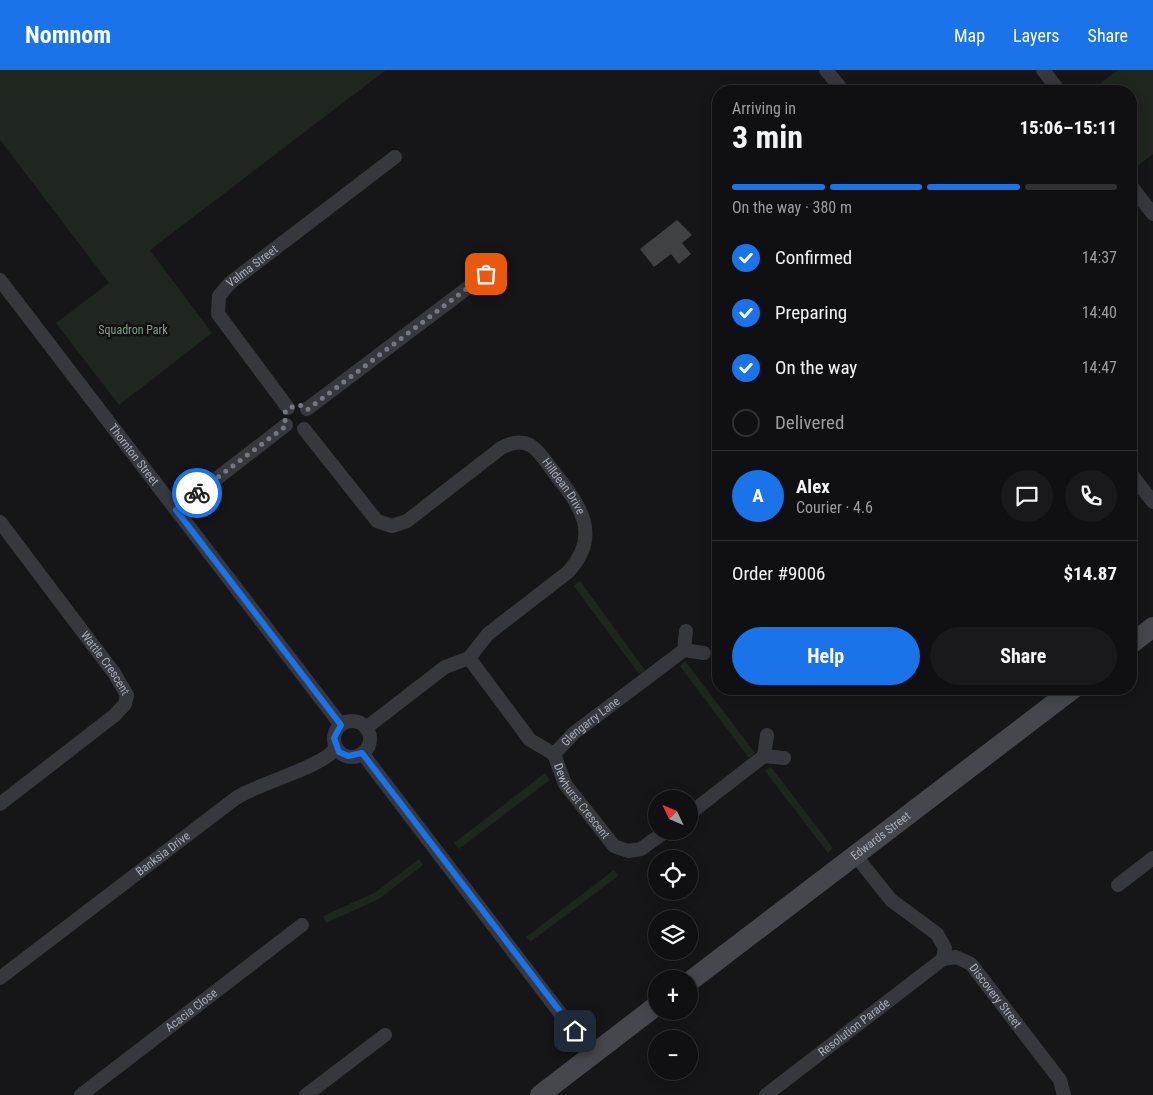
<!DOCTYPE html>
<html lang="en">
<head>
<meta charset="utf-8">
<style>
  :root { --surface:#101012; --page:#19191b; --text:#f1f3f6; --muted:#9c9d9f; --line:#303032; --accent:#1a73e8 }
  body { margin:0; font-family:"Roboto Condensed",sans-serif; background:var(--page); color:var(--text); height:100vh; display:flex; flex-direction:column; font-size:19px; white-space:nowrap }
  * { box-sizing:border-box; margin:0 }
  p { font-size:16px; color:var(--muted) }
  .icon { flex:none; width:28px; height:28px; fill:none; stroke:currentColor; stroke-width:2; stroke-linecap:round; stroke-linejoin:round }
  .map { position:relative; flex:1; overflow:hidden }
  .drawer { position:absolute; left:712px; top:15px; width:425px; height:610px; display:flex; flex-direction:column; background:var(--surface); border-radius:20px; box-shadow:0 2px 12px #0003,0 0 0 1px var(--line) }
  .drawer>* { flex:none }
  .needle { width:32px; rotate:314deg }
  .fabs { position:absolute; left:648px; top:720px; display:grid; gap:10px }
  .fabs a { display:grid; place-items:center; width:50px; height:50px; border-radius:50%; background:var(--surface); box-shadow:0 2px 12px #0003,0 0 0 1px var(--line); font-size:25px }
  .pin { position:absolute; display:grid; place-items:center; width:42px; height:42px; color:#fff; margin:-21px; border-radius:10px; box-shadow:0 2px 8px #0006 }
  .courier { position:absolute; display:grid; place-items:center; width:50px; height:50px; margin:-25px; border:4px solid #1a73e8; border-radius:50%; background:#fff; color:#222; box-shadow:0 1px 6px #0007 }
  .headline em { font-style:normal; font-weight:700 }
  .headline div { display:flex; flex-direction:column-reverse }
  .headline { display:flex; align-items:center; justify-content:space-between; height:85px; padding:0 20px }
  h1 { font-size:32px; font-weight:700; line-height:38px }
  .bar { display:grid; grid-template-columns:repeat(4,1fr); gap:8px 5px; align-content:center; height:60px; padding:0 20px }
  .bar i { height:6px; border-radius:4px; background:var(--line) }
  .bar .on { background:var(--accent) }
  .bar p { grid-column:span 4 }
  .line { display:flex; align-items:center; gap:12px; padding:0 20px; border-top:1px solid var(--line) }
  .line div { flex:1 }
  .round { display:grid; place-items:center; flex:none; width:52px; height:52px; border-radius:26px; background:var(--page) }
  ol { padding:0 20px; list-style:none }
  li { display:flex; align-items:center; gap:15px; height:55px }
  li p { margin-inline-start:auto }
  li .icon { padding:5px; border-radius:50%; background:var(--accent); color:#fff; stroke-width:4 }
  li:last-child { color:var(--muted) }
  li i { width:28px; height:28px; border:2px solid var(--line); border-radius:50% }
  .cta { display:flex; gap:10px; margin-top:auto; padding:10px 20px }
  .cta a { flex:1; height:58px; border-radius:30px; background:var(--accent); color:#fff; font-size:20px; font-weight:700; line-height:58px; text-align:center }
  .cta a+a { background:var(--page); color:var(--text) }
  header { display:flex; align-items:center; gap:30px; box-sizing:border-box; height:70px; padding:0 25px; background:var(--accent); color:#fff }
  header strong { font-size:24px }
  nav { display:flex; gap:28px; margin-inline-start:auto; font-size:18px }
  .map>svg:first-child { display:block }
  .green { fill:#1e261f }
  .building { fill:#404145 }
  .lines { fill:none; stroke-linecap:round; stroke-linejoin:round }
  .street { stroke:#37383d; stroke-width:14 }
  .secondary { stroke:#45474d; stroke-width:20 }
  .done { stroke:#757880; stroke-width:5; stroke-dasharray:0 9 }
  .route { stroke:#1a73e8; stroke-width:6 }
  .labels { text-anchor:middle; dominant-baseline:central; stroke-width:5; stroke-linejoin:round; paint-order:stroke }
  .street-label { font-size:12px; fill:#a8adb8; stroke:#111113 }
  .park-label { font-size:12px; fill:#7fa381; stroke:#111113 }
</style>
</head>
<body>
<header>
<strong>Nomnom</strong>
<nav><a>Map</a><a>Layers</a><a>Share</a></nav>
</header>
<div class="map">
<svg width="1153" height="1025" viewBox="0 0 1153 1025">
  <rect width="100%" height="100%" fill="#161618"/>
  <g class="green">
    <polygon points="0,0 386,0 150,180 212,263 119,335 56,253 109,213 0,70"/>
    <polygon points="1118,0 1153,0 1153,84 1135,98 1131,92 1131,21 1090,21"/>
    <polygon points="580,511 645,600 639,604 574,516"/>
    <polygon points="685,591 755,683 749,688 680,596"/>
    <polygon points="771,697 833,778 828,783 765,701"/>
    <polygon points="545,703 550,710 459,779 454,773"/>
    <polygon points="419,789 423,795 379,829 326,853 323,846 374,823"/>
    <polygon points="614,800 618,806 530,872 526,867"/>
  </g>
  <polygon class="building" points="677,150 692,165 682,173 691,184 679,194 671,184 654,197 640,179"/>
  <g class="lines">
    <g class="street">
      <polyline points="826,0 843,21"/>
      <polyline points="1043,0 1059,21"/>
      <polyline points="1131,116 1153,144"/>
      <path id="s1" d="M0,210L341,655"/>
      <path id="s2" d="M288,338L218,244L219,226L230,213L395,87"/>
      <polyline points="307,339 486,204"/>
      <path id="s3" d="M304,359L377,451L392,456L407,451L501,378C510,373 520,370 530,375C539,380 547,393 553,401C579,434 603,464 568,502L488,564L469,588L445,597L366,658"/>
      <polyline points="1131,404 1153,432"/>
      <polyline points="176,440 286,355"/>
      <path id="s4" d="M0,452L114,603L127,625L125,634L115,645L0,734"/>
      <polyline points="686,561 684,580 704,583"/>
      <path id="s5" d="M469,588L530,670L554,684L565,714L614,776L628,781L641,779L666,761"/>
      <circle cx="352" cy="669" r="18"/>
      <polyline points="767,665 764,686 784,688"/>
      <polyline points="362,683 592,985"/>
      <path id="s6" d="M554,684L574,663L684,580"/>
      <polyline points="689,744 764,686"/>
      <path id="s7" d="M855,785L891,830L937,864L945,878L943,889L956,887L971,894L1060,1010L1064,1025"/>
      <polyline points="1118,815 1153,788"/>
      <path id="s8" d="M0,908L236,728C261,712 323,697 336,678"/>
      <path id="s9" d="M81,1025L302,855"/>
      <polyline points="306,1025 385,965"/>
      <path id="s10" d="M766,1025L943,889"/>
    </g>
    <g class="secondary">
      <polyline points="1131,574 1153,557"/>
      <path id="s11" d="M689,912L1073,619"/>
      <polyline points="540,1025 656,936"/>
    </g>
  </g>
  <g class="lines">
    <polyline class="done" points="197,423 286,356 284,344 288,338 300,335 307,340 486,204"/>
    <polyline class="route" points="197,423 176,440 341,655 334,668 339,682 348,686 362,683 575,961"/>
  </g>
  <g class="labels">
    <g class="street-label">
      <text stroke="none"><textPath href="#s2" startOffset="180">Valma Street</textPath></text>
      <text stroke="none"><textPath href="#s1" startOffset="220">Thornton Street</textPath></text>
      <text stroke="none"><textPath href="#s3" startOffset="352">Hilldean Drive</textPath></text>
      <text stroke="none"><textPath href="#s4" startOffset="176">Wattle Crescent</textPath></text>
      <text stroke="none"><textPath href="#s6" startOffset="49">Glengarry Lane</textPath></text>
      <text stroke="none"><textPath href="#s5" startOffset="185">Dewhurst Crescent</textPath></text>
      <text stroke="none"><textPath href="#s11" startOffset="241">Edwards Street</textPath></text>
      <text stroke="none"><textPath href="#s8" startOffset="205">Banksia Drive</textPath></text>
      <text stroke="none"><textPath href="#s7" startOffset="212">Discovery Street</textPath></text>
      <text stroke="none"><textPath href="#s9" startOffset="139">Acacia Close</textPath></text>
      <text stroke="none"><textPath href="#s10" startOffset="111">Resolution Parade</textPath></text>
    </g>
    <g class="park-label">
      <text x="133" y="260">Squadron Park</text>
    </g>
  </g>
</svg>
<div class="fabs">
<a><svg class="needle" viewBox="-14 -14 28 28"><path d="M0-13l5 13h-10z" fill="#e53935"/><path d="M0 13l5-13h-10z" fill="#9c9d9f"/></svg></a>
<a><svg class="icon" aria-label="locate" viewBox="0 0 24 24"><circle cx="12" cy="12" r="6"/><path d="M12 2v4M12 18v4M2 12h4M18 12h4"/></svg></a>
<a><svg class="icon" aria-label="layers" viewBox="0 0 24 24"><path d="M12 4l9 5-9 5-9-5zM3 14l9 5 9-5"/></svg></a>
<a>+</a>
<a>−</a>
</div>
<div class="pin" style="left:486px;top:204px;background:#ea580c"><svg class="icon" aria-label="bag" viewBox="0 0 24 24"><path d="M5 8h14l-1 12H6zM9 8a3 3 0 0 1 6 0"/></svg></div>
<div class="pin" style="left:575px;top:961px;background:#1f2937"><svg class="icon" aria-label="home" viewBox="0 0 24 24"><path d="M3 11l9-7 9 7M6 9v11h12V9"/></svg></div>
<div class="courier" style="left:197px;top:423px"><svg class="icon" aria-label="bike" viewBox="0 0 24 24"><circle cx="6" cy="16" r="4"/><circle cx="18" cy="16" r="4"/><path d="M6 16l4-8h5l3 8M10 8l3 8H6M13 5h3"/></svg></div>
<section class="drawer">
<div class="headline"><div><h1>3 min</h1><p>Arriving in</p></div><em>15:06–15:11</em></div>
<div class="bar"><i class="on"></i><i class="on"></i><i class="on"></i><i></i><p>On the way · 380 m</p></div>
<ol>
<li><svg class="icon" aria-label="check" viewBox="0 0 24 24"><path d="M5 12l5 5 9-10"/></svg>Confirmed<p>14:37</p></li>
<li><svg class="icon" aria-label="check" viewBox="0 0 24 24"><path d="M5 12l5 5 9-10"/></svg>Preparing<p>14:40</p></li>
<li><svg class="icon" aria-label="check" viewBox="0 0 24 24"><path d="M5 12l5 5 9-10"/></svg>On the way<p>14:47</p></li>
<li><i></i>Delivered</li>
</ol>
<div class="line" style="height:90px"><b class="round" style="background:var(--accent);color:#fff">A</b><div><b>Alex</b><p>Courier · 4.6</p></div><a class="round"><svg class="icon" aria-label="chat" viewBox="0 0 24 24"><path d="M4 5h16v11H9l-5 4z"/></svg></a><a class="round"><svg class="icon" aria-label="phone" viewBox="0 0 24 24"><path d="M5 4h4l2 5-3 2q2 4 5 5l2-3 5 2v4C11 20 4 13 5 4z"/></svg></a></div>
<div class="line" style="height:65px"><div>Order #9006</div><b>$14.87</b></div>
<div class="cta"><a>Help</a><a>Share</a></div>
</section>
</div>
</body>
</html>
